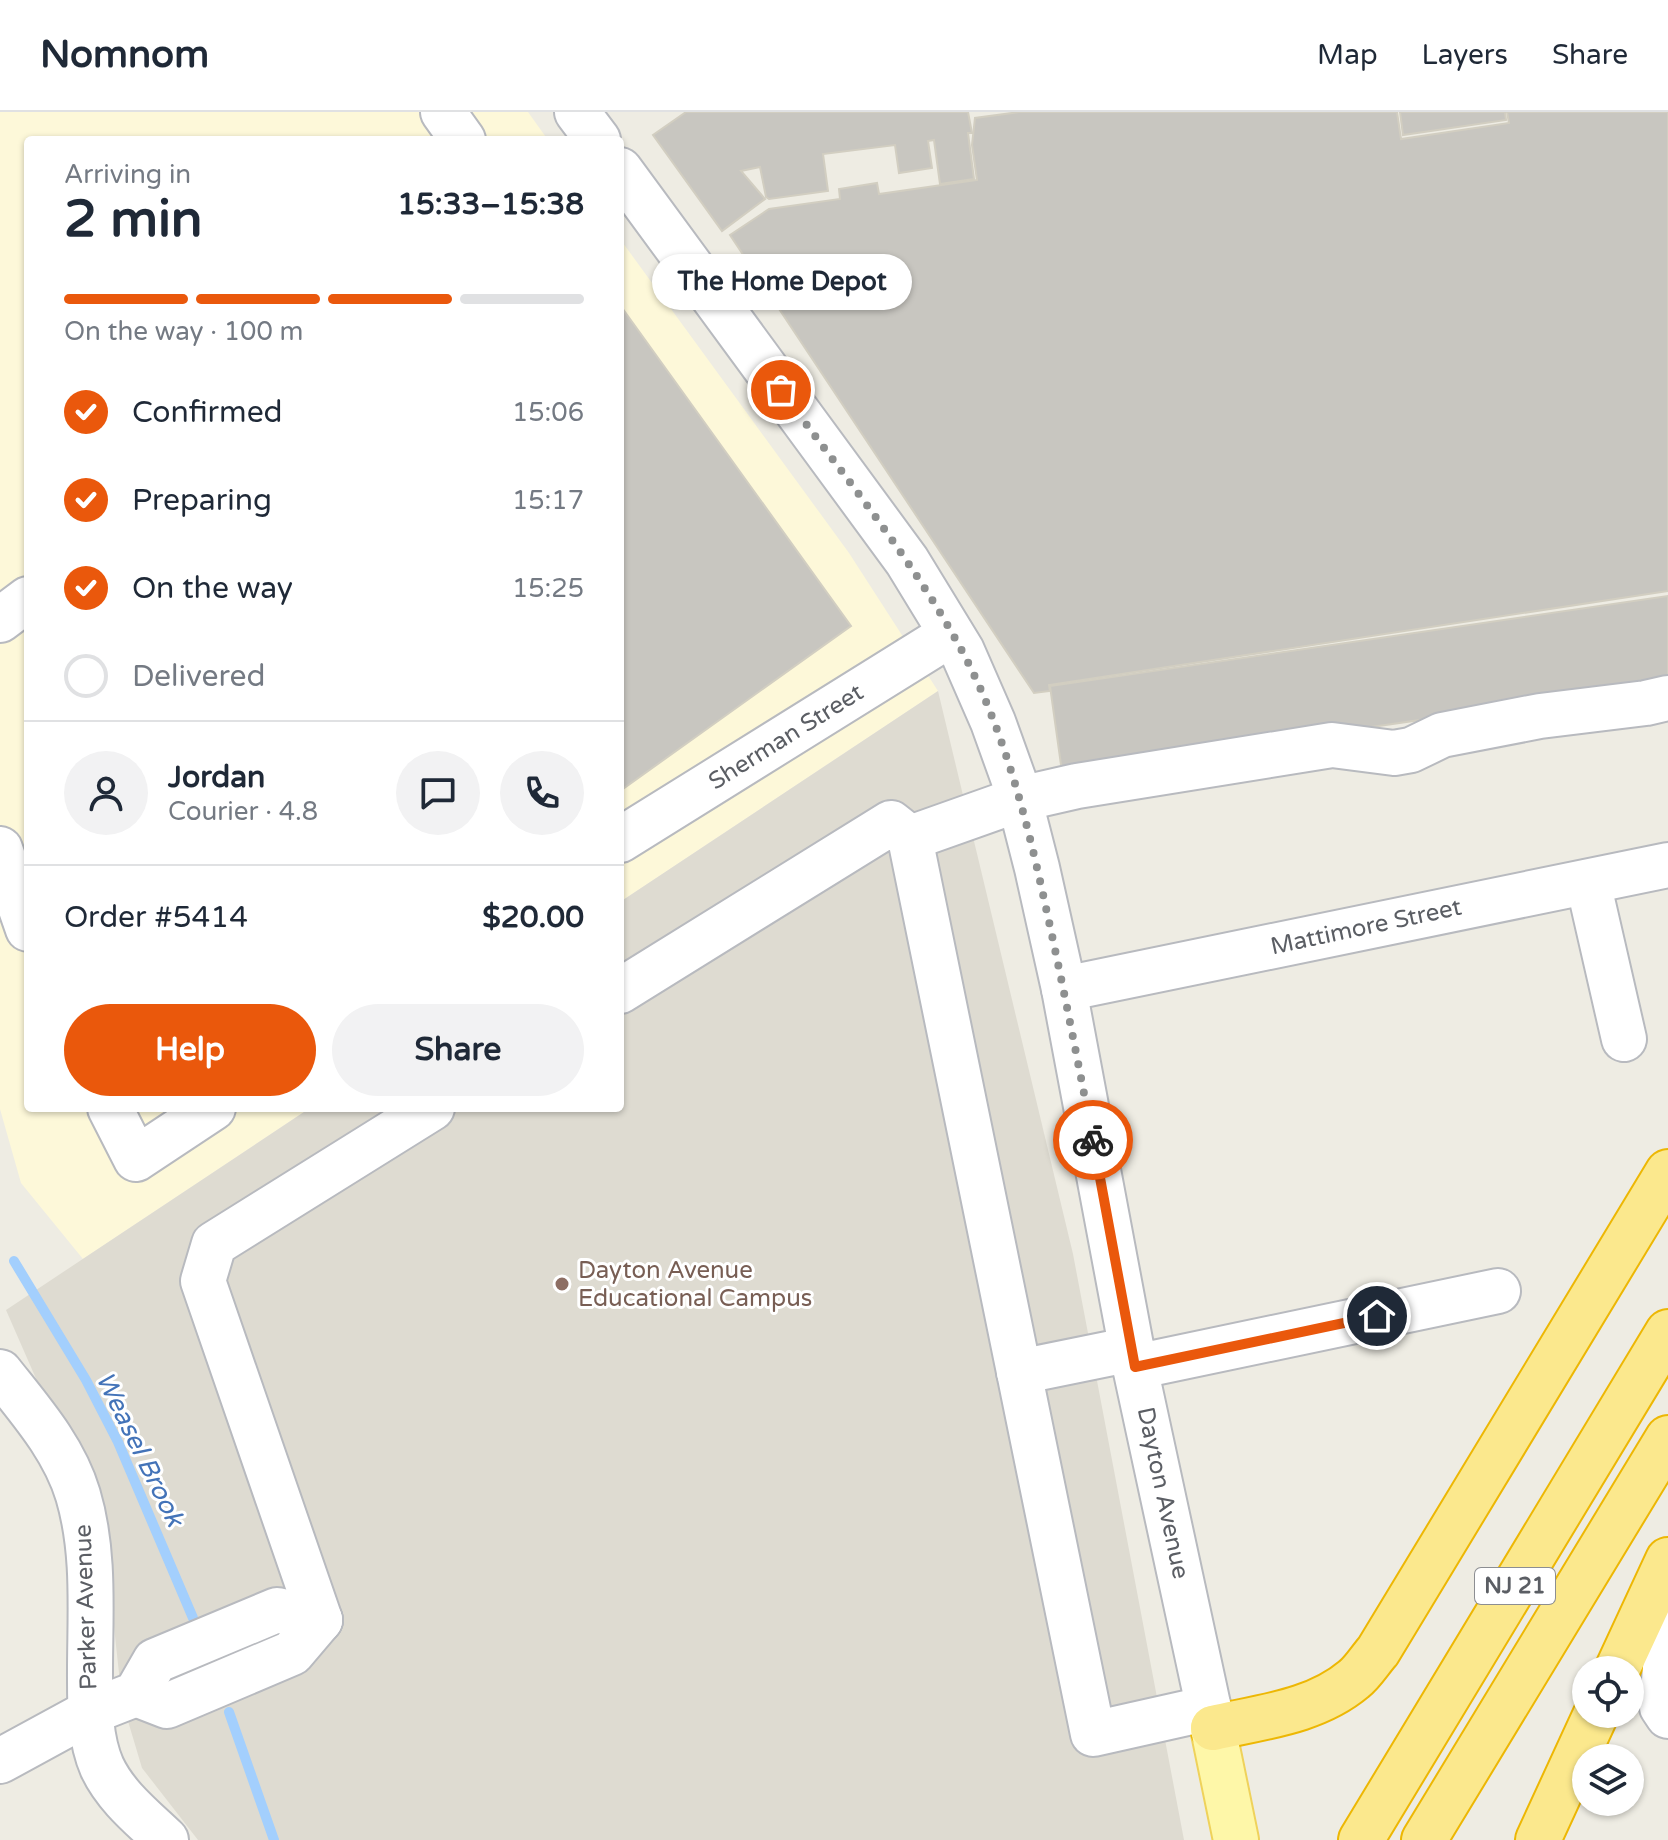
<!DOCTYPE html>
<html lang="en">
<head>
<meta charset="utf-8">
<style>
  :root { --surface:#fff; --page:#f2f2f3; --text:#1f2937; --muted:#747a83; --line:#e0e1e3; --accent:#ea580c }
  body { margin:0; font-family:"Varela Round",sans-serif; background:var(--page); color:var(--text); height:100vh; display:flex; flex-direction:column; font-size:30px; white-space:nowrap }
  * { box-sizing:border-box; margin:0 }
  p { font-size:26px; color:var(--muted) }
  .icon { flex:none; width:44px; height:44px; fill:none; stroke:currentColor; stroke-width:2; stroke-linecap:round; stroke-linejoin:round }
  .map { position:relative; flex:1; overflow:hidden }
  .side { position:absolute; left:24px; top:24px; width:600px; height:976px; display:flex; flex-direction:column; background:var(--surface); border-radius:8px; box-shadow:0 2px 6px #0004 }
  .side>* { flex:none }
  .buttons { position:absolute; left:1572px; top:1544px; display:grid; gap:16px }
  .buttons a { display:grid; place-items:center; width:72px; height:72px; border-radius:50%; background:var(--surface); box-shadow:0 2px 6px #0004; font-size:40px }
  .pin { position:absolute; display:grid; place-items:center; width:68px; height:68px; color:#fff; margin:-34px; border:4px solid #fff; border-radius:50%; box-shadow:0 2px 8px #0007 }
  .courier { position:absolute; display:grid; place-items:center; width:80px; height:80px; margin:-40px; border:6px solid #ea580c; border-radius:50%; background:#fff; color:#222; box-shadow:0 2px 10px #0007 }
  .bubble { position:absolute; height:56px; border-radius:28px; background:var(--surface); box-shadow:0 2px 6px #0004; font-size:26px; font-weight:700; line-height:56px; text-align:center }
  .overview em { font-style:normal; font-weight:700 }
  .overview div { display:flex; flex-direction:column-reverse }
  .overview { display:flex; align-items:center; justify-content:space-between; height:136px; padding:0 40px }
  h1 { font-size:52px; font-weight:700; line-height:60px }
  .bar { display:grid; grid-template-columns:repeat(4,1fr); gap:12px 8px; align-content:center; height:96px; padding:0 40px }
  .bar i { height:10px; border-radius:6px; background:var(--line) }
  .bar .selected { background:var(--accent) }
  .bar p { grid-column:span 4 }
  .line { display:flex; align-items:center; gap:20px; padding:0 40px; border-top:2px solid var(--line) }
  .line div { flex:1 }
  .round { display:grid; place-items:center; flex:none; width:84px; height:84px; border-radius:42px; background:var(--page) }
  ol { padding:0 40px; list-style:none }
  li { display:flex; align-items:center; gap:24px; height:88px }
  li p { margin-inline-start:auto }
  li .icon { padding:8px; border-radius:50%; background:var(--accent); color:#fff; stroke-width:4 }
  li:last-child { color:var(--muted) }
  li i { width:44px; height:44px; border:4px solid var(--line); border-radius:50% }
  .primary-button { display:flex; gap:16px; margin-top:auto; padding:16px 40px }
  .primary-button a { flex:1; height:92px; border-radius:48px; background:var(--accent); color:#fff; font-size:32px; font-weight:700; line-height:92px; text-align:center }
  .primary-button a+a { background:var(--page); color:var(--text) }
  header { display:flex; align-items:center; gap:48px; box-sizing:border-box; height:112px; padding:0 40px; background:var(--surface); border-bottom:2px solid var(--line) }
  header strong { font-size:38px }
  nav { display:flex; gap:44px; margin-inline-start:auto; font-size:28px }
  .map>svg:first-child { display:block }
  .commercial { fill:#fdf8d9 }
  .education { fill:#dedbd1 }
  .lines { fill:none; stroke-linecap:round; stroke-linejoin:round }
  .stream { stroke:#a3cffd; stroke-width:10 }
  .building { fill:#c8c6c0; stroke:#d2cec1; stroke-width:2 }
  .minor-casing { stroke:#b8babf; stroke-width:48 }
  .major-casing { stroke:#efd25b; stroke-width:48 }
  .highway-casing { stroke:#edb704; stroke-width:48 }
  .minor { stroke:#fff; stroke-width:44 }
  .major { stroke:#fef7a8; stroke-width:44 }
  .highway { stroke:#fbe88d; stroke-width:44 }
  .done { stroke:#8e9090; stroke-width:8; stroke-dasharray:0 14.4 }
  .route { stroke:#ea580c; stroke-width:10 }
  .education-dot { fill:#8d6e63; stroke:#fff; stroke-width:3 }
  .labels { text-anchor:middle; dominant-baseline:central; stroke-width:6; stroke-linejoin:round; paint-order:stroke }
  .shield { fill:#fff; stroke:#8c8e92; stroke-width:2 }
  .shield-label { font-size:22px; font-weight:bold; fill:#5b5e64 }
  .street-label { font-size:24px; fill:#5b5e64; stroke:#fff }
  .education-label { font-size:24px; fill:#785e54; stroke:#fff; text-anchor:start }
  .water-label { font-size:26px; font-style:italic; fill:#4373b8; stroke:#fff }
</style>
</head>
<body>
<header>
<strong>Nomnom</strong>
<nav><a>Map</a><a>Layers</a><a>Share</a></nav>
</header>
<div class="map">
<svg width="1668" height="1728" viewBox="0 0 1668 1728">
  <rect width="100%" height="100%" fill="#eeece3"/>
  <g class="commercial">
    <polygon points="0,0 528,0 548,28 28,28 28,996 310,996 83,1147 21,1071 0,997"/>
    <polygon points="620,127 849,441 938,579 620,790"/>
  </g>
  <polygon class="education" points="938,579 1073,1142 1184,1728 198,1728 142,1656 122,1589 104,1422 6,1198 310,996 620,996 620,790"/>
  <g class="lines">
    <g class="stream">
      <polyline points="14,1149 86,1268 118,1330 193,1506"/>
      <polyline points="229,1600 274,1728"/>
    </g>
  </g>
  <g class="building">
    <polygon points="686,0 968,0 972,21 968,21 974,67 940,72 934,28 928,29 932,56 899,61 895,33 823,42 828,79 769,87 766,85 760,55 741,59 765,87 722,119 653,23"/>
    <polygon points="1019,0 1397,0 1401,27 1509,11 1507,0 1668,0 1668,479 1049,573 1050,579 1034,581 730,123 769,97 840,87 839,77 877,71 879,82 977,68 972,33 975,6"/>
    <polygon points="1400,0 1505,0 1506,8 1403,23"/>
    <polygon points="620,193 851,514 620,679"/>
    <polygon points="1668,484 1668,572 1062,660 1050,574"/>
  </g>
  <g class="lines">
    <defs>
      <g id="minor">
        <polyline points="443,0 463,28"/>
        <polyline points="577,0 598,28"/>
        <polyline points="620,58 907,449 962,539 993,610 1016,674 1037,756 1064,877 1135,1255 1213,1616"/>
        <polyline points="0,508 28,487"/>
        <polyline points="910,726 1020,687 1077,674 1332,633 1394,641 1411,638 1442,623 1540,604 1646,591 1668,586"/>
        <polyline points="620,728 951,522"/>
        <polyline points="0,737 28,817"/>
        <polyline points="1588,770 1624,927"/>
        <polyline points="1064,877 1668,753"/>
        <polyline points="620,879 891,711 910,726 1093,1622 1209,1596"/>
        <polyline points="110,996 136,1047 213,996"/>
        <polyline points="1135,1255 1498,1179"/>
        <path d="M0,1260C30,1298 64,1336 78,1383C95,1440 90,1501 90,1559C90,1591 89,1625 102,1655C116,1685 143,1706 166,1728"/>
        <polyline points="1019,1260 1132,1237"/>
        <polyline points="320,1508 203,1169 214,1132 432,996"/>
        <polyline points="1668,1517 1662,1595 1668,1604"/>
        <polyline points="136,1582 167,1594 292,1541 320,1508"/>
        <polyline points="0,1649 90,1600 136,1582 155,1549 277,1498 320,1508"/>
      </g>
      <polyline id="major" points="1213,1616 1236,1728"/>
      <g id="highway">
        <polyline points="1617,1558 1668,1448"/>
        <path d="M1213,1616C1261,1605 1315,1600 1354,1567C1363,1560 1370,1548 1378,1539L1668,1060"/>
        <polyline points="1361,1728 1668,1220"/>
        <polyline points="1424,1728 1668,1326"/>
        <polyline points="1538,1728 1596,1602"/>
      </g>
    </defs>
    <use href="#minor" class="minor-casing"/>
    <use href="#major" class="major-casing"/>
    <use href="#highway" class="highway-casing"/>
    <use href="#minor" class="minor"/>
    <use href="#major" class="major"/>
    <use href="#highway" class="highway"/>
  </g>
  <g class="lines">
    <path class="done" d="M781,278C843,363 911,445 961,537C1004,617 1027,708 1046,796C1063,873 1078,950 1093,1028"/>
    <polyline class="route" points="1093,1028 1135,1255 1377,1204"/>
  </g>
  <circle class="education-dot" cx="562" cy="1172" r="8"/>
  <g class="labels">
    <rect class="shield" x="1475" y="1456" width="80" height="36" rx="6"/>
    <g class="shield-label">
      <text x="1515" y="1474">NJ 21</text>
    </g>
    <g class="street-label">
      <text transform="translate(786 625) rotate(-32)">Sherman Street</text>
      <text transform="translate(1366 815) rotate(-12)">Mattimore Street</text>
      <text transform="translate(1163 1381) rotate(78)">Dayton Avenue</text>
      <text transform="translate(86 1495) rotate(-92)">Parker Avenue</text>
    </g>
    <g class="education-label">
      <text x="578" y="1158">Dayton Avenue<tspan x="578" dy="28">Educational Campus</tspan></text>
    </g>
    <g class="water-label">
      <text transform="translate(140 1337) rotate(64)">Weasel Brook</text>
    </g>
  </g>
</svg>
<div class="buttons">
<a><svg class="icon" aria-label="locate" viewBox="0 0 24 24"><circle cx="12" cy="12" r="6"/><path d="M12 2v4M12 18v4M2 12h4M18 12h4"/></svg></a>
<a><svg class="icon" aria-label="layers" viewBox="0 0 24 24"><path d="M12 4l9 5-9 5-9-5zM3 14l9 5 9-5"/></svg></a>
</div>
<div class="pin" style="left:781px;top:278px;background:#ea580c"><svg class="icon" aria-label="bag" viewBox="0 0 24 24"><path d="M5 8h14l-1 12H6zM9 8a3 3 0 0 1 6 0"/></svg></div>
<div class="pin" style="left:1377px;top:1204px;background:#1f2937"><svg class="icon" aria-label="home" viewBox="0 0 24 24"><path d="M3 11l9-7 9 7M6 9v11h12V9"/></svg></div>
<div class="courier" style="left:1093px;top:1028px"><svg class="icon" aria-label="bike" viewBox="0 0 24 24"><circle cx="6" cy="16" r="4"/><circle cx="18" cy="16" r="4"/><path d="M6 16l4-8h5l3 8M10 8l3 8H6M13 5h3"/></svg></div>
<div class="bubble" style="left:652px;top:142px;width:260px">The Home Depot</div>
<section class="side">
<div class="overview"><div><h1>2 min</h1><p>Arriving in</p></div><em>15:33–15:38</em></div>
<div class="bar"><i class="selected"></i><i class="selected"></i><i class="selected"></i><i></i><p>On the way · 100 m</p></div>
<ol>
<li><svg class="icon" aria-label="check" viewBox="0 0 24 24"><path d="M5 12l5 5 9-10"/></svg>Confirmed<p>15:06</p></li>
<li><svg class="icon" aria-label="check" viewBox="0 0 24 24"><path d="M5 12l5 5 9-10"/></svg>Preparing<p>15:17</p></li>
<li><svg class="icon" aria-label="check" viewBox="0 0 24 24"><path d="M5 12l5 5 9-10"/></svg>On the way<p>15:25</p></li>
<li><i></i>Delivered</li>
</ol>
<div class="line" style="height:144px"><a class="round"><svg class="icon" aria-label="person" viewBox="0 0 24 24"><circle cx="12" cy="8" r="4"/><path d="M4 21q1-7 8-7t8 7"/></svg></a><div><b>Jordan</b><p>Courier · 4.8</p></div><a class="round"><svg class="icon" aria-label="chat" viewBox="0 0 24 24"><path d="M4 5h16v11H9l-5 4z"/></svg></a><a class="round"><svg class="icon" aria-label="phone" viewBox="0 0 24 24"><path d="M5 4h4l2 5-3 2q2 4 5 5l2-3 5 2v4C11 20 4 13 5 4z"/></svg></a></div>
<div class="line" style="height:104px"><div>Order #5414</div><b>$20.00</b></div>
<div class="primary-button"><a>Help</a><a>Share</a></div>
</section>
</div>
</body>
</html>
